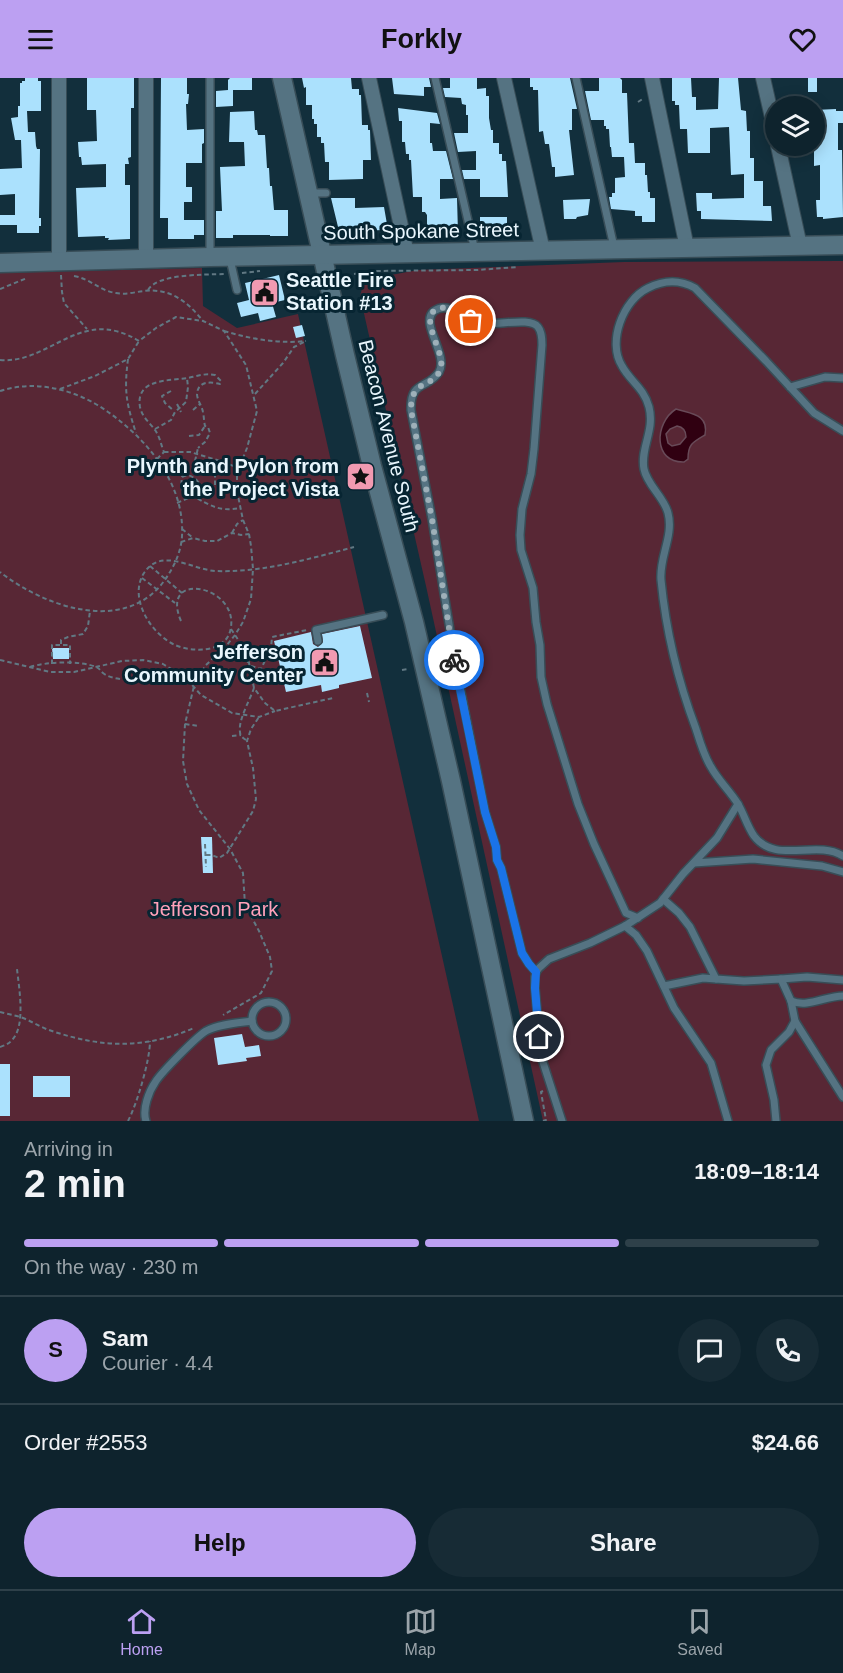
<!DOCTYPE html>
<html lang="en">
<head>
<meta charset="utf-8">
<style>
  :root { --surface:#0e232d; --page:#172b35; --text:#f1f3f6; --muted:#9ba4aa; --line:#2e4049; --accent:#bca0f2 }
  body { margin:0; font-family:Helvetica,sans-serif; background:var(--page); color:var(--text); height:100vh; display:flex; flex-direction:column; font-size:22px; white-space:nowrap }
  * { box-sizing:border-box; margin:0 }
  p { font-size:20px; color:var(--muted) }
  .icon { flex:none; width:33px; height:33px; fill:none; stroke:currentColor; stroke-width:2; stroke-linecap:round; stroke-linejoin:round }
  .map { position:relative; height:1043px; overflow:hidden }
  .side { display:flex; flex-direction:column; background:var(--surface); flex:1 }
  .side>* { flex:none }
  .tools { position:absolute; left:765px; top:18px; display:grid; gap:12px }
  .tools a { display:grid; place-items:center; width:60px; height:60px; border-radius:50%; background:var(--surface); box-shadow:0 3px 15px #0003,0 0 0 2px var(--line); font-size:30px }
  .pin { position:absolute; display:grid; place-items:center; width:51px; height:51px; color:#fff; margin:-26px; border:3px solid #fff; border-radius:50%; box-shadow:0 2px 6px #0007 }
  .courier { position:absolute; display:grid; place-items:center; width:60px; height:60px; margin:-30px; border:4px solid #1a73e8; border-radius:50%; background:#fff; color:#222; box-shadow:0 2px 8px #0007 }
  .overview em { font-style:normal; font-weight:600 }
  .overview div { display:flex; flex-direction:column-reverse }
  .overview { display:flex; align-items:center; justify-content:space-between; height:102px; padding:0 24px }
  h1 { font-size:39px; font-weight:600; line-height:45px }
  .bar { display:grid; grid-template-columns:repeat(4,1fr); gap:9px 6px; align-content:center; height:72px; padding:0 24px }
  .bar i { height:8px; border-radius:4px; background:var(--line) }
  .bar .active { background:var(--accent) }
  .bar p { grid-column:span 4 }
  .line { display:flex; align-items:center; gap:15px; padding:0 24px; border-top:2px solid var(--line) }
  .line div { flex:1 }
  .round { display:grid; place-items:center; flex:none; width:63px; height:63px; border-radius:32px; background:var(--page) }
  .primary-button { display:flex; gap:12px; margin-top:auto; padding:12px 24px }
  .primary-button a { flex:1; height:69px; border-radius:36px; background:var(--accent); color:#111; font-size:24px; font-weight:600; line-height:69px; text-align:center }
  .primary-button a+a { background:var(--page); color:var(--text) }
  header { display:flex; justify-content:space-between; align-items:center; height:78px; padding:0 24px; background:var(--accent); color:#111; font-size:27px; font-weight:600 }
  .tab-bar { display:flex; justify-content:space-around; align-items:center; height:84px; border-top:2px solid var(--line); background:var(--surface); font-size:16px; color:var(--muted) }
  .tab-bar a { display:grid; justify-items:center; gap:3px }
  .tab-bar .active { color:var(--accent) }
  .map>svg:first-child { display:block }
  .green { fill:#582735 }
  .water { fill:#300011; stroke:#684a58; stroke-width:1.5; fill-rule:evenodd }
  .building { fill:#abe1fd }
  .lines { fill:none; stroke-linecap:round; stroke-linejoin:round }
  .lane-casing { stroke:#384d57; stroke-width:10 }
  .street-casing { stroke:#384d57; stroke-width:16 }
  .secondary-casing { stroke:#384d57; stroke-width:21 }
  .path { stroke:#617883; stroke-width:2; stroke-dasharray:4.5 3; stroke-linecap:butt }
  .lane { stroke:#557382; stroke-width:7 }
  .street { stroke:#557382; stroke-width:14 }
  .secondary { stroke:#557382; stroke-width:18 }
  .path-bridge { stroke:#617883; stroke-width:2; stroke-dasharray:4.5 3; stroke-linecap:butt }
  .done { stroke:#9eb0b9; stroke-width:6; stroke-dasharray:0 10.8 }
  .route { stroke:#1a73e8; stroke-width:8 }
  .labels { text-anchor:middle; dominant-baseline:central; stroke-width:6; stroke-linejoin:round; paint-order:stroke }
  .street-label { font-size:20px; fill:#e9f6fd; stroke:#072532 }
  .poi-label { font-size:20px; font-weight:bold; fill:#e9f6fd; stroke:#072532; text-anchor:end }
  .park-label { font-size:20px; fill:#ffa1ba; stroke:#072532 }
</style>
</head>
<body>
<header><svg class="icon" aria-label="menu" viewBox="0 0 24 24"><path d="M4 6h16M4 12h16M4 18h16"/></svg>Forkly<svg class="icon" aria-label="heart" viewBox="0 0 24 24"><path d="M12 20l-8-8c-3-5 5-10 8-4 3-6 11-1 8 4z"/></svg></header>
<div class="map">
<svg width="843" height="1043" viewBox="0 0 843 1043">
  <rect width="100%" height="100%" fill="#122f3c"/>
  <g class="green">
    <polygon points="843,183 843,1043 543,1043 426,508 360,218 363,207 369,201 418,192 624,184"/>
    <polygon points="202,190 203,228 237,250 298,236 479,1043 0,1043 0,195"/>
  </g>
  <path class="water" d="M676,331C691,336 709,336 705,357C693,364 688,366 688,381L684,384C653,385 654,345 676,331ZM677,348C683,349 686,352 686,359L680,366L672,368L668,365L666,356L670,351Z"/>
  <g class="building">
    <polygon points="25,0 38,0 38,3 41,3 41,33 27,33 28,54 35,54 36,68 37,71 40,71 39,140 41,140 41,148 39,148 39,155 17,155 17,147 0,147 0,137 15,137 15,116 0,117 0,91 22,90 21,62 15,62 11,40 18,39 18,28 20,28 20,5 22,5 22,3 25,3"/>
    <polygon points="87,0 134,0 134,30 131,30 131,79 128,80 129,86 125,86 125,107 130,107 130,161 108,162 109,160 105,160 105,158 78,159 76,110 106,109 106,86 82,87 81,79 79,79 78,64 97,63 96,32 87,32"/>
    <polygon points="161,0 187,0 187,16 189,16 188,26 186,26 187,52 204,51 204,65 202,66 202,85 186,85 186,109 192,109 192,124 184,124 184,142 204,142 204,157 194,157 194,161 168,161 168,140 160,140"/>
    <polygon points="230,0 252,0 252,12 233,12 233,28 216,29 216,13 228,12 228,2"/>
    <polygon points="302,0 351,0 352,11 359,11 359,17 361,17 362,47 368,47 368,52 370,52 371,82 363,82 363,101 329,102 329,84 325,84 324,65 321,65 321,59 317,59 317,46 314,46 314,41 312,41 312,27 306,27 306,9 304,10"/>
    <polygon points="392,0 429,0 431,9 424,9 424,18 394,16"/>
    <polygon points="450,0 477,0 477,11 486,10 486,18 489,18 489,40 491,52 493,52 493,65 499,65 499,76 502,76 502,83 506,83 508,119 480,119 480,101 464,101 462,92 476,92 476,73 458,74 454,55 468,55 468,37 466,37 466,27 462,26 461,20 445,19 443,10 450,10"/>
    <polygon points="530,0 570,0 577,31 572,31 572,52 569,52 574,97 555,99 555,89 552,89 549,66 545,66 543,53 539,54 538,12 533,12 533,9 530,9"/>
    <polygon points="599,0 620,0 622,2 622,15 627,15 629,65 634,65 635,85 645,85 645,97 647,97 648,114 650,114 650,120 655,120 655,144 642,144 642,138 635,138 635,133 611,131 609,119 612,119 612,115 615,115 615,100 625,99 624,79 612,79 611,69 610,69 609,51 606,51 606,48 604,48 604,42 591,42 585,13 599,13"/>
    <polygon points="672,0 691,0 692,19 696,19 696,32 718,31 719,0 738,0 741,32 746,33 747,53 750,53 750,80 754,80 754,103 763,103 763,128 771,128 772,143 701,141 701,133 697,133 696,115 712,115 712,121 744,120 744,96 731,97 729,49 710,50 710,75 688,75 687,51 680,51 679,27 675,27 675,23 672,23"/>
    <rect x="808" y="0" width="9" height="14"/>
    <polygon points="398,30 437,35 440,46 430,45 430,65 432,65 433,73 446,73 453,101 440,101 440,121 457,120 458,155 427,156 427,137 425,134 422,134 422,119 413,119 411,82 409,82 409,76 406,76 405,64 402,64 402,43 399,43"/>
    <polygon points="836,31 836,33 843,33 843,45 838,45 838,72 842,72 843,139 823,141 823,139 817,139 816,122 820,122 820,87 814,88 814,32"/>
    <polygon points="254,33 255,52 257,52 258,57 265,57 267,90 269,90 270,108 272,108 274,132 288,132 288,158 270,158 270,157 233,157 233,160 216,160 216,133 222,133 220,89 245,88 244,64 229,64 230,34"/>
    <polygon points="331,120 355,120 355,130 384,129 388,152 339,153"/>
    <polygon points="590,121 588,137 577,139 576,141 564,141 563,122"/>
    <polygon points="480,139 507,139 507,156 489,157 489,155 480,155"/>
    <polygon points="279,197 285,222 272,225 276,239 260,243 258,235 241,239 237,225 249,222 245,205"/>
    <polygon points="302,247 305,258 296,260 293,249"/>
    <polygon points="360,548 372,600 339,607 339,610 322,614 321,607 286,614 274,563 311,554 313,566 318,569 323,564 322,556"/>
    <polygon points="52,570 69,570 69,581 53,581"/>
    <polygon points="201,759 212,759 213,795 203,795"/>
    <polygon points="242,956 245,969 259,967 261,978 246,980 247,983 218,987 214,960"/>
    <rect x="0" y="986" width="10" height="52"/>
    <rect x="33" y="998" width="37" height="21"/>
  </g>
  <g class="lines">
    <defs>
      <g id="lane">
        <polyline points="210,0 210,177"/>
        <polyline points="435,0 475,173"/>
        <polyline points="576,0 614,169"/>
        <polyline points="310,115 326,115"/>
        <polyline points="230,181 237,212"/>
        <polyline points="790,309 825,299 843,300"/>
        <path d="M843,353L814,335L766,283L695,210C679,201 664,202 648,210C623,222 607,264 622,288C630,303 644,310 649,329C655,353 640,370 644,391C647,407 664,419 668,435C674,458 659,479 661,502C666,554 678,603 696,651C700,664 704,678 711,689C718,702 730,713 738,726C744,736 747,748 754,758C776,787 816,761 843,778"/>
        <polyline points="318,563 316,552 383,537"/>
        <polyline points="694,785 753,781 822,788 843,794"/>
        <polyline points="663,821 679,835 690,849 716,901 744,903 781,901 791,923 795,943 789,954 771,972 766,987 774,1022 776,1043"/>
        <polyline points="625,848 636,857 647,873 674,930 711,985 728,1043"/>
        <path d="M536,894L529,886L522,875L501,790L497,782L496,769L485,734L456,589L432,441L411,332C410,302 427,312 439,294C449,277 419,245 434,233C448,223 460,238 471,243C489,251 529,237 538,249C542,254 542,261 542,267L534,371L531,396L522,431L520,457L521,472L533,510L536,544L540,567L541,599L547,626L578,726L594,766L626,835L638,840"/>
        <polyline points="781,901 807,899 843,902"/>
        <polyline points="664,908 703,900 716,901"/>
        <path d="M791,923C808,930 825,918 843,918"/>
        <circle cx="269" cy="941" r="17"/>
        <polyline points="795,943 843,1019"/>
        <path d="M146,1043C142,1031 149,1013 156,1003C162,994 196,959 206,953C219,946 237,945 252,943"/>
        <polyline points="562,1043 541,978 535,910 535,899 536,894 539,890 549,881 590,865 625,848 660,825 683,796 717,760 738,726"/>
      </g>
      <g id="street">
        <polyline points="59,0 59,183"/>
        <polyline points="146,0 146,181"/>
        <polyline points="369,0 407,176"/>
        <polyline points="504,0 543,173"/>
        <polyline points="652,0 687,170"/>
        <polyline points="763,0 776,57"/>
        <polyline points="778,68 800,168"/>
      </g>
      <g id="secondary">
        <polyline points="282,0 345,277 372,388 414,544 451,703 524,1043"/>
        <polyline points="0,185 210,179 843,167"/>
      </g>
    </defs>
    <use href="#lane" class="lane-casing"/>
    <use href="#street" class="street-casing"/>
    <use href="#secondary" class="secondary-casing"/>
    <g class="path">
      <polyline points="638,24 644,20"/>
      <polyline points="242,195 260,193"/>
      <polyline points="354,196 371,193 477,192 518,189"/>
      <polyline points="61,197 62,214 64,225 87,251"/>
      <path d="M74,198C91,201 100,213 116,215C125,217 135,214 144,213C170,210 187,223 203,243"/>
      <polyline points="0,211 27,200"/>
      <path d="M148,212C158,195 206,197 224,196"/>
      <path d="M224,253C251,261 278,266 306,263"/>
      <path d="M128,281C124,313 126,324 136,355"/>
      <path d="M0,282C51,286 80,227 139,263L156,250L176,239L203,243L224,253L246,287L257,333L247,370L237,395V413L243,442L249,456L251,468L253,491L251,521L243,544L235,557L227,567L205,588L194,608L185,646L183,683L187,706L199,732L230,771L243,795L245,827L259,853L270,879L272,893L261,915L223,937"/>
      <polyline points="60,311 95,298 128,281 139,263"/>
      <path d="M0,313C36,301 78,312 108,334C147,361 185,406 182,458C181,476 172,493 161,507C119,556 42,527 0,494"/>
      <polyline points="171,313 162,318 165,325 174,333"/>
      <polyline points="255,316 283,285 294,269 304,264"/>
      <polyline points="177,326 181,334"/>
      <polyline points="193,332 200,326"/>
      <polyline points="155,351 171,342 175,334 186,324 188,309 187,300"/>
      <polyline points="189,358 199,357 205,348"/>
      <polyline points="164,374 190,374 217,382 239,390"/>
      <path d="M157,381L164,374C161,367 160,359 155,352C150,345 142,339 140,329C135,300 170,303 188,300C197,298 205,295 215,297L221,303L220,306C212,304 198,302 197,316C197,322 202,328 203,334C204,339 204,344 205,348L208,349L210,355L205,364L198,370"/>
      <path d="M187,420L181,409L182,399C197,391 199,417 215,407V397C206,394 200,391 195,383"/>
      <path d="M177,425L193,418C211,428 220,434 240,430"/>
      <polyline points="182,451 193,460"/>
      <polyline points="232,455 237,446 243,442"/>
      <polyline points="181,464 193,460 205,463 217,463 232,455 241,457 249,456"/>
      <polyline points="150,488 182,515"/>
      <polyline points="142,500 175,525"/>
      <path d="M181,543C159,492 237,507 231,549C228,575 193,575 175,567C151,556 128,520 144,495C161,469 191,491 215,493C261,495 309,481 354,469"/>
      <polyline points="231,551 247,575 254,610 265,625 275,633 333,620"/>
      <polyline points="61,566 61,562 68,559 83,556 88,548 90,533"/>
      <polyline points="220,567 233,570 249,585"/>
      <polyline points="0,582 50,594 74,594 122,583 143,582 163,586 186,600 201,617 232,635 259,639 275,633"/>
      <polyline points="52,586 52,567 70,567 70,586"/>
      <polyline points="251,588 261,591 271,570 272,559 307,552"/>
      <path d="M30,589C45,584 80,582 96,589C101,591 98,591 103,595C108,599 114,600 120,601"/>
      <polyline points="402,592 409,591"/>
      <polyline points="140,602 153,600 172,591"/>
      <polyline points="367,615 369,624"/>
      <polyline points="185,646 199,648"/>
      <polyline points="232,658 241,657"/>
      <path d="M246,662C243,660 240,658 240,654C238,642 250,622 254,610"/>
      <polyline points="205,766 206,789"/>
      <polyline points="206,777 212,777 219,780 227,775 253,733 256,721 253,690 247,663 251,651 259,639"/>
      <path d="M0,934C7,936 15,937 23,940C33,944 42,950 52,953C102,970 145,971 194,950"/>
      <path d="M0,969C5,967 9,966 12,962C26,948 19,910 17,891"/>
      <polyline points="543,1013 541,1014 546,1042 543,1043"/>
      <path d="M128,1043C137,1026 150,982 150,963"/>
    </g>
    <use href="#lane" class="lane"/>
    <use href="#street" class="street"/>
    <use href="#secondary" class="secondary"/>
    <polyline class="path-bridge" points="195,383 198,370"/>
  </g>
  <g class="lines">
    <path class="done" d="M454,582L432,441L411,332C411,301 430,311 440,293C448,277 417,240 437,231C449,226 462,237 471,243"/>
    <polyline class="route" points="454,582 485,734 496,769 497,782 501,790 522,875 529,886 536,894 535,910 539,959"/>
  </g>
  <defs>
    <symbol id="civic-square" viewBox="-11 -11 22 22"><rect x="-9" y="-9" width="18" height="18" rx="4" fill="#f19ab1" stroke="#072532"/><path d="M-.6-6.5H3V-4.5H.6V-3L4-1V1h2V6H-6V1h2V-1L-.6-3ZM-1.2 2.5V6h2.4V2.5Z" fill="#111"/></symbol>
    <symbol id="sight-square" viewBox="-11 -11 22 22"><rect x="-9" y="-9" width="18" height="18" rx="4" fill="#f19ab1" stroke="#072532"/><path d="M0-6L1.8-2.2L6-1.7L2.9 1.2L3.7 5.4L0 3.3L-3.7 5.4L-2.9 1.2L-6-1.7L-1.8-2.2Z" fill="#111"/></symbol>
  </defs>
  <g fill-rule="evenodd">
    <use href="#civic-square" x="248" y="198" width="33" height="33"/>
    <use href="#sight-square" x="344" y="382" width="33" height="33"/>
    <use href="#civic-square" x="308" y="568" width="33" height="33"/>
  </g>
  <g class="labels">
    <g class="street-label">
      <text transform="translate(421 153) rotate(-1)">South Spokane Street</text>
      <text transform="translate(389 358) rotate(76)">Beacon Avenue South</text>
    </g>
    <g class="poi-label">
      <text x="286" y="202" text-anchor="start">Seattle Fire<tspan x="286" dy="23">Station #13</tspan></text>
      <text x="339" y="388">Plynth and Pylon from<tspan x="339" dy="23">the Project Vista</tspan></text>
      <text x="303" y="574">Jefferson<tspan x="303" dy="23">Community Center</tspan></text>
    </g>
    <g class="park-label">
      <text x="214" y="831">Jefferson Park</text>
    </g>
  </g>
</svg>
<div class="tools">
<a><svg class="icon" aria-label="layers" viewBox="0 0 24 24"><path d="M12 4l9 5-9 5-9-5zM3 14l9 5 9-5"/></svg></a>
</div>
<div class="pin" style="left:471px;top:243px;background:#ea580c"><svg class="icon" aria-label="bag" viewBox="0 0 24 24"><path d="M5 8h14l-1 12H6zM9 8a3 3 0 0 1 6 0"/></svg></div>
<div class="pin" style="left:539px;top:959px;background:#1f2937"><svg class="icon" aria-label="home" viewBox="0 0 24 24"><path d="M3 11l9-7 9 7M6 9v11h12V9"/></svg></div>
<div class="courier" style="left:454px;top:582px"><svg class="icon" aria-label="bike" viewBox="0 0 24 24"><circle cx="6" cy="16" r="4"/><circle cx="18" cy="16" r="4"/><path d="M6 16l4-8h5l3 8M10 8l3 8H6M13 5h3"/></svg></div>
</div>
<section class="side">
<div class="overview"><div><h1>2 min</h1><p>Arriving in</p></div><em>18:09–18:14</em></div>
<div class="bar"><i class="active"></i><i class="active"></i><i class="active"></i><i></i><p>On the way · 230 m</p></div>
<div class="line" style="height:108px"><b class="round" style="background:var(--accent);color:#111">S</b><div><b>Sam</b><p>Courier · 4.4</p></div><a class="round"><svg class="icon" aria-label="chat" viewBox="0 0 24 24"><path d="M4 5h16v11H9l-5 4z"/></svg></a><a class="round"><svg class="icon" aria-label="phone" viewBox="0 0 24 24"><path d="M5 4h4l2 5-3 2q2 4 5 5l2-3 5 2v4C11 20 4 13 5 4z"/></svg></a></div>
<div class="line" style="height:78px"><div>Order #2553</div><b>$24.66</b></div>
<div class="primary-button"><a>Help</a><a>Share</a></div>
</section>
<nav class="tab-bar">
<a class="active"><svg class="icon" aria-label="home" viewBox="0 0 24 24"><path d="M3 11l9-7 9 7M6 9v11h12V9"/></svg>Home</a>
<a><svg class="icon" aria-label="map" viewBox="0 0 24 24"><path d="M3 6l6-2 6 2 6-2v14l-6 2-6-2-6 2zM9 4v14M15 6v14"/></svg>Map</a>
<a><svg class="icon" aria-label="saved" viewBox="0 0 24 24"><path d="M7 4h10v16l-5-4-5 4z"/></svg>Saved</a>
</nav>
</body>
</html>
